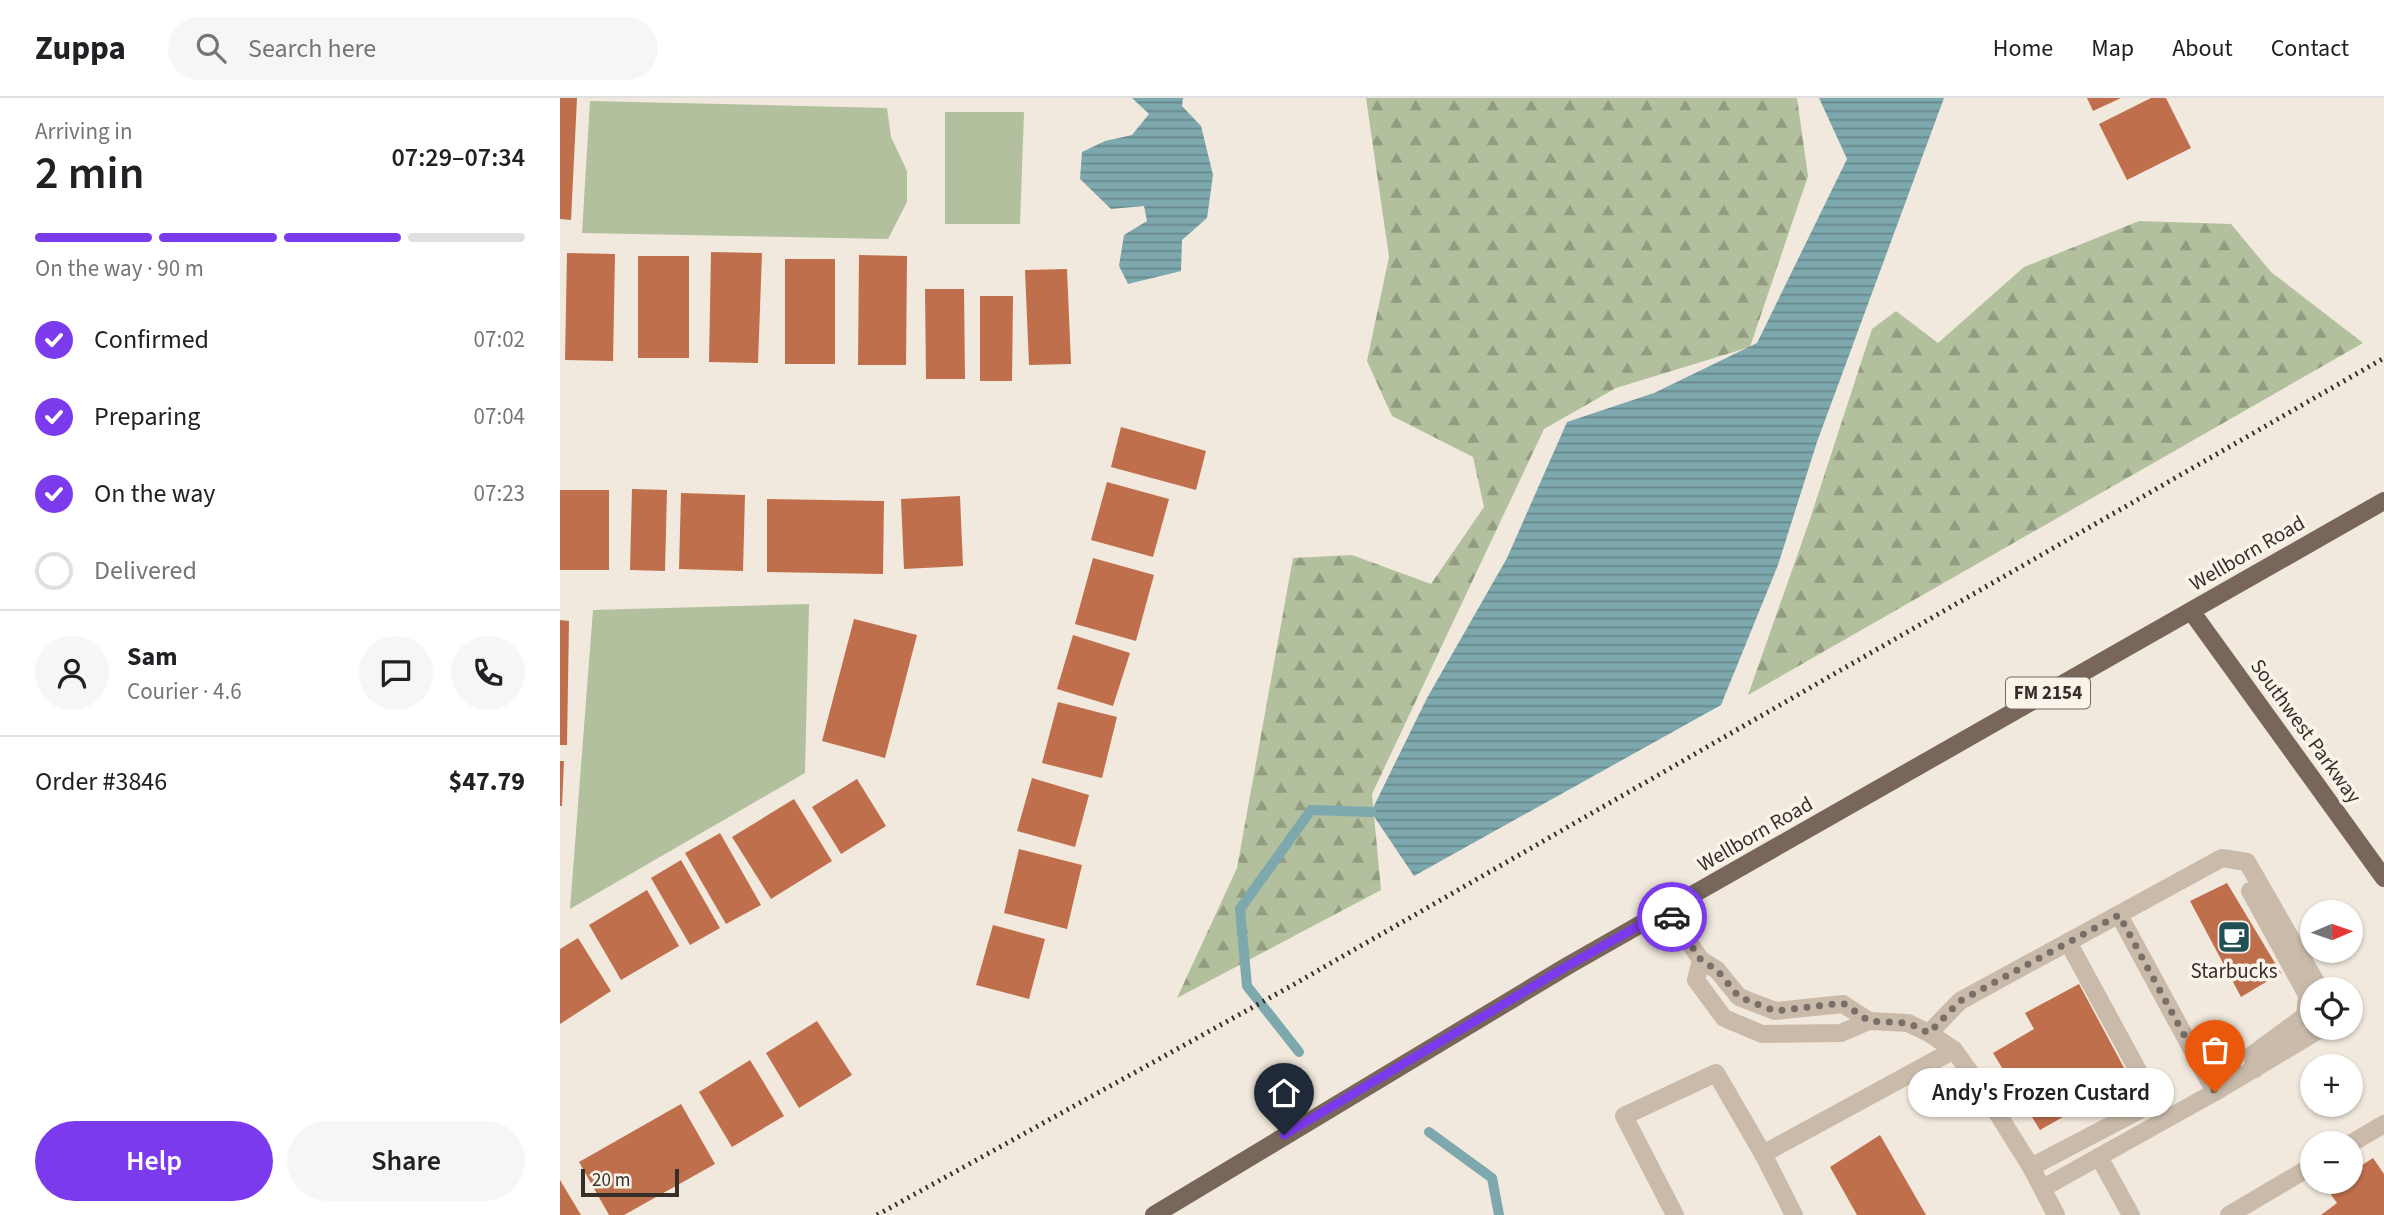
<!DOCTYPE html>
<html lang="en">
<head>
<meta charset="utf-8">
<style>
  :root { --surface:#fff; --page:#f6f6f6; --text:#202124; --muted:#757577; --line:#e0e0e0; --accent:#7c3aed }
  body { margin:0; font-family:"Source Sans 3",sans-serif; background:var(--page); color:var(--text); height:100vh; display:flex; flex-direction:column; font-size:26px; white-space:nowrap }
  * { box-sizing:border-box; margin:0 }
  p { font-size:23px; color:var(--muted) }
  .icon { flex:none; width:38px; height:38px; fill:none; stroke:currentColor; stroke-width:2; stroke-linecap:round; stroke-linejoin:round }
  .map { position:relative; flex:1; overflow:hidden }
  .drawer { display:flex; flex-direction:column; background:var(--surface); width:560px }
  .drawer>* { flex:none }
  .needle { width:46px; rotate:88deg }
  .fabs { position:absolute; left:1740px; top:802px; display:grid; gap:14px }
  .fabs a { display:grid; place-items:center; width:63px; height:63px; border-radius:50%; background:var(--surface); box-shadow:0 2px 5px #0004; font-size:35px }
  .scale { position:absolute; left:21px; bottom:18px; width:98px; box-sizing:border-box; padding-left:7px; border:4px solid #362e29; border-top:0; font-size:19px; line-height:24px; white-space:nowrap; color:#362e29; -webkit-text-stroke:5px #f9f3ea; paint-order:stroke }
  .pin { position:absolute; display:grid; place-items:center; width:60px; height:60px; color:#fff; margin:-72px -30px; border-radius:50% 50% 50% 0; rotate:-45deg; box-shadow:0 0 7px #0007 }
  .pin .icon { rotate:45deg }
  .courier { position:absolute; display:grid; place-items:center; width:70px; height:70px; margin:-35px; border:5px solid #7c3aed; border-radius:50%; background:#fff; color:#222; box-shadow:0 2px 9px #0007 }
  .bubble { position:absolute; height:49px; border-radius:24px; background:var(--surface); box-shadow:0 2px 5px #0004; font-size:23px; font-weight:600; line-height:49px; text-align:center }
  .summary em { font-style:normal; font-weight:600 }
  .summary div { display:flex; flex-direction:column-reverse }
  .summary { display:flex; align-items:center; justify-content:space-between; height:119px; padding:0 35px }
  h1 { font-size:46px; font-weight:600; line-height:52px }
  .bar { display:grid; grid-template-columns:repeat(4,1fr); gap:10px 7px; align-content:center; height:84px; padding:0 35px }
  .bar i { height:9px; border-radius:5px; background:var(--line) }
  .bar .current { background:var(--accent) }
  .bar p { grid-column:span 4 }
  .line { display:flex; align-items:center; gap:18px; padding:0 35px; border-top:2px solid var(--line) }
  .line div { flex:1 }
  .round { display:grid; place-items:center; flex:none; width:74px; height:74px; border-radius:37px; background:var(--page) }
  ol { padding:0 35px; list-style:none }
  li { display:flex; align-items:center; gap:21px; height:77px }
  li p { margin-inline-start:auto }
  li .icon { padding:7px; border-radius:50%; background:var(--accent); color:#fff; stroke-width:4 }
  li:last-child { color:var(--muted) }
  li i { width:38px; height:38px; border:4px solid var(--line); border-radius:50% }
  .cta { display:flex; gap:14px; margin-top:auto; padding:14px 35px }
  .cta a { flex:1; height:80px; border-radius:42px; background:var(--accent); color:#fff; font-size:28px; font-weight:600; line-height:80px; text-align:center }
  .cta a+a { background:var(--page); color:var(--text) }
  header { display:flex; align-items:center; gap:42px; box-sizing:border-box; height:98px; padding:0 35px; background:var(--surface); border-bottom:2px solid var(--line) }
  header strong { font-size:33px }
  nav { display:flex; gap:38px; margin-inline-start:auto; font-size:24px }
  .search { width:490px; height:63px; background:var(--page); display:flex; align-items:center; gap:18px; box-sizing:border-box; padding:0 24px; border-radius:38px; color:var(--muted); font-size:26px }
  main { display:flex; flex:1; min-height:0 }
  .map>svg:first-child { display:block }
  .green { fill:#b2c09e }
  .forest { fill:url(#forest-firs) }
  .water { fill:url(#water-rules) }
  .lines { fill:none; stroke-linecap:round; stroke-linejoin:round }
  .stream { stroke:#7da8ad; stroke-width:10 }
  .building { fill:#c06f4c }
  .minor { stroke:#c9baaa; stroke-width:18 }
  .major { stroke:#78665b; stroke-width:18 }
  .rail { stroke:#362e29; stroke-width:5; stroke-dasharray:2 5; stroke-linecap:butt }
  .done { stroke:#776f68; stroke-width:7; stroke-dasharray:0 12.6 }
  .route { stroke:#7c3aed; stroke-width:9 }
  .labels { text-anchor:middle; dominant-baseline:central; stroke-width:7; stroke-linejoin:round; paint-order:stroke }
  .shield { fill:#f9f3ea; stroke:#706963; stroke-width:2 }
  .shield-label { font-size:19px; font-weight:bold; fill:#362e29 }
  .street-label { font-size:21px; fill:#362e29; stroke:#f9f3ea }
  .poi-label { font-size:21px; fill:#362e29; stroke:#f9f3ea }
</style>
</head>
<body>
<header>
<strong>Zuppa</strong>
<div class="search"><svg class="icon" aria-label="search" viewBox="0 0 24 24"><circle cx="10" cy="10" r="6"/><path d="M15 15l6 6"/></svg>Search here</div>
<nav><a>Home</a><a>Map</a><a>About</a><a>Contact</a></nav>
</header>
<main>
<section class="drawer">
<div class="summary"><div><h1>2 min</h1><p>Arriving in</p></div><em>07:29–07:34</em></div>
<div class="bar"><i class="current"></i><i class="current"></i><i class="current"></i><i></i><p>On the way · 90 m</p></div>
<ol>
<li><svg class="icon" aria-label="check" viewBox="0 0 24 24"><path d="M5 12l5 5 9-10"/></svg>Confirmed<p>07:02</p></li>
<li><svg class="icon" aria-label="check" viewBox="0 0 24 24"><path d="M5 12l5 5 9-10"/></svg>Preparing<p>07:04</p></li>
<li><svg class="icon" aria-label="check" viewBox="0 0 24 24"><path d="M5 12l5 5 9-10"/></svg>On the way<p>07:23</p></li>
<li><i></i>Delivered</li>
</ol>
<div class="line" style="height:126px"><a class="round"><svg class="icon" aria-label="person" viewBox="0 0 24 24"><circle cx="12" cy="8" r="4"/><path d="M4 21q1-7 8-7t8 7"/></svg></a><div><b>Sam</b><p>Courier · 4.6</p></div><a class="round"><svg class="icon" aria-label="chat" viewBox="0 0 24 24"><path d="M4 5h16v11H9l-5 4z"/></svg></a><a class="round"><svg class="icon" aria-label="phone" viewBox="0 0 24 24"><path d="M5 4h4l2 5-3 2q2 4 5 5l2-3 5 2v4C11 20 4 13 5 4z"/></svg></a></div>
<div class="line" style="height:91px"><div>Order #3846</div><b>$47.79</b></div>
<div class="cta"><a>Help</a><a>Share</a></div>
</section>
<div class="map">
<svg width="1824" height="1117" viewBox="0 0 1824 1117">
  <defs>
    <pattern id="forest-firs" width="22" height="20" patternUnits="userSpaceOnUse" patternTransform="scale(1.75)"><rect width="22" height="20" fill="#b2c09e"/><path d="M5 1l3.5 6h-7zM16 11l3.5 6h-7z" fill="#929c81"/></pattern>
    <pattern id="water-rules" width="6" height="5" patternUnits="userSpaceOnUse" patternTransform="scale(1.75)"><rect width="6" height="5" fill="#7da8ad"/><path d="M0 2.5h6" fill="none" stroke="#67898d"/></pattern>
  </defs>
  <rect width="100%" height="100%" fill="#f1e9dd"/>
  <g class="green">
    <polygon points="30,3 327,10 331,39 347,73 347,104 328,141 22,135"/>
    <polygon points="385,14 464,14 460,126 385,126"/>
    <polygon points="249,506 245,675 10,811 33,512"/>
  </g>
  <g class="forest">
    <polygon points="806,0 1237,0 1248,78 1190,249 1056,290 984,331 812,696 821,792 617,900 677,770 733,460 792,457 871,486 924,409 913,359 832,318 807,263 829,159"/>
    <polygon points="1579,123 1671,126 1711,174 1803,245 1188,597 1249,424 1312,231 1336,213 1378,245 1464,169"/>
  </g>
  <g class="water">
    <polygon points="572,0 623,0 622,8 641,28 653,77 647,120 622,142 621,173 568,186 559,168 564,137 587,123 584,108 551,111 520,81 522,54 545,43 572,37 589,16"/>
    <polygon points="1259,0 1384,0 1257,344 1218,467 1161,607 854,778 811,714 867,600 947,460 1007,324 1094,295 1197,245 1287,61"/>
  </g>
  <g class="lines">
    <g class="stream">
      <polyline points="739,954 687,888 680,811 751,712 811,714"/>
      <polyline points="869,1034 932,1080 939,1117"/>
    </g>
  </g>
  <g class="building">
    <polygon points="0,0 17,0 11,122 0,121"/>
    <polygon points="1527,0 1561,0 1533,13"/>
    <polygon points="1591,0 1606,0 1631,50 1567,82 1539,26"/>
    <polygon points="151,154 202,155 198,265 149,264"/>
    <polygon points="7,155 55,156 53,263 5,262"/>
    <polygon points="299,157 347,158 346,267 298,267"/>
    <rect x="78" y="158" width="51" height="102"/>
    <rect x="225" y="161" width="50" height="105"/>
    <polygon points="507,171 511,266 469,267 465,172"/>
    <polygon points="365,191 404,191 405,281 366,281"/>
    <polygon points="420,198 453,198 452,283 420,283"/>
    <polygon points="561,329 646,353 636,392 551,369"/>
    <polygon points="547,384 609,401 593,459 531,442"/>
    <polygon points="72,391 107,392 105,473 70,472"/>
    <rect x="0" y="392" width="49" height="80"/>
    <polygon points="121,395 185,397 183,473 119,471"/>
    <polygon points="400,398 403,468 344,471 341,401"/>
    <polygon points="207,401 324,403 323,476 207,474"/>
    <polygon points="533,460 594,477 576,543 515,526"/>
    <polygon points="294,521 357,537 325,660 262,643"/>
    <polygon points="0,522 9,523 7,647 0,647"/>
    <polygon points="513,537 570,555 553,608 497,591"/>
    <polygon points="498,604 557,619 542,680 482,665"/>
    <polygon points="0,663 4,663 2,708 0,708"/>
    <polygon points="472,680 529,697 515,749 457,733"/>
    <polygon points="297,681 326,728 281,756 252,709"/>
    <polygon points="234,701 272,763 211,801 172,739"/>
    <polygon points="160,735 201,807 166,826 125,755"/>
    <polygon points="459,751 522,767 507,831 444,815"/>
    <polygon points="121,762 160,830 130,847 91,780"/>
    <polygon points="1667,785 1721,875 1681,899 1630,803"/>
    <polygon points="87,792 119,848 61,882 29,827"/>
    <polygon points="433,827 485,841 469,901 416,887"/>
    <polygon points="18,840 51,893 0,926 0,851"/>
    <polygon points="1519,886 1570,981 1480,1032 1433,955 1474,931 1465,915"/>
    <polygon points="257,923 292,977 239,1010 206,955"/>
    <polygon points="190,962 224,1018 172,1049 139,994"/>
    <polygon points="121,1006 155,1066 64,1117 49,1117 19,1064"/>
    <polygon points="1320,1037 1366,1117 1297,1117 1270,1069"/>
    <polygon points="1813,1060 1824,1076 1824,1117 1761,1117 1777,1105 1767,1091 1778,1083 1790,1083 1790,1075"/>
    <polygon points="0,1082 21,1117 0,1117"/>
  </g>
  <g class="lines">
    <g class="minor">
      <polyline points="1690,793 1747,897 1745,918 1692,957 1695,971"/>
      <polyline points="1107,812 1141,862 1157,872 1179,899 1215,913 1283,906 1309,923 1281,935 1202,936 1164,920 1136,882 1141,862"/>
      <polyline points="1559,817 1655,994"/>
      <polyline points="1309,923 1348,925 1369,935 1394,952 1426,997 1471,1069 1496,1117"/>
      <polyline points="1369,935 1400,903 1662,760 1687,764 1760,891"/>
      <polyline points="1790,1046 1824,1026"/>
      <polyline points="1203,1056 1234,1117"/>
      <polyline points="1539,1059 1571,1117"/>
      <polyline points="1471,1069 1578,1013 1588,991 1508,844"/>
      <polyline points="1483,1090 1655,994 1764,929"/>
      <polyline points="1115,1117 1064,1018 1156,975 1203,1056 1394,952"/>
      <polyline points="1669,1117 1752,1068"/>
    </g>
    <g class="major">
      <polyline points="1631,513 1824,780"/>
      <polyline points="594,1117 1009,867 1824,403"/>
    </g>
    <polyline class="rail" points="317,1117 731,888 1824,260"/>
  </g>
  <g class="lines">
    <polyline class="done" points="1112,819 1141,862 1157,872 1179,899 1215,913 1283,905 1309,923 1348,925 1369,935 1400,903 1559,817 1655,994"/>
    <polyline class="route" points="724,1037 1009,867 1107,812 1112,819"/>
  </g>
  <defs>
    <symbol id="cafe-square" viewBox="-11 -11 22 22"><rect x="-9" y="-9" width="18" height="18" rx="4" fill="#205056" stroke="#f9f3ea"/><path d="M-5.5-4.5H6V0H3Q3 3.5 0 3.5H-2.5Q-5.5 3.5-5.5 0ZM3-3.2v2h1.7v-2ZM-6 4.5H4V6H-6Z" fill="#fff"/></symbol>
  </defs>
  <g fill-rule="evenodd">
    <use href="#cafe-square" x="1655" y="820" width="38" height="38"/>
  </g>
  <g class="labels">
    <rect class="shield" x="1446" y="579.5" width="84" height="31" rx="5"/>
    <g class="shield-label">
      <text x="1488" y="595">FM 2154</text>
    </g>
    <g class="street-label">
      <text transform="translate(1687 455) rotate(-30)">Wellborn Road</text>
      <text transform="translate(1746 633) rotate(54)">Southwest Parkway</text>
      <text transform="translate(1195 736) rotate(-30)">Wellborn Road</text>
    </g>
    <g class="poi-label">
      <text x="1674" y="873">Starbucks</text>
    </g>
  </g>
</svg>
<div class="fabs">
<a><svg class="needle" viewBox="-14 -14 28 28"><path d="M0-13l5 13h-10z" fill="#e53935"/><path d="M0 13l5-13h-10z" fill="#757577"/></svg></a>
<a><svg class="icon" aria-label="locate" viewBox="0 0 24 24"><circle cx="12" cy="12" r="6"/><path d="M12 2v4M12 18v4M2 12h4M18 12h4"/></svg></a>
<a>+</a>
<a>−</a>
</div>
<div class="scale">20 m</div>
<div class="pin" style="left:1655px;top:994px;background:#ea580c"><svg class="icon" aria-label="bag" viewBox="0 0 24 24"><path d="M5 8h14l-1 12H6zM9 8a3 3 0 0 1 6 0"/></svg></div>
<div class="pin" style="left:724px;top:1037px;background:#1f2937"><svg class="icon" aria-label="home" viewBox="0 0 24 24"><path d="M3 11l9-7 9 7M6 9v11h12V9"/></svg></div>
<div class="courier" style="left:1112px;top:819px"><svg class="icon" aria-label="car" viewBox="0 0 24 24"><path d="M5 17H2v-5l4-1 3-4h7l3 4 3 1v5h-3M9 17h6M6 11h13"/><circle cx="7" cy="17" r="2"/><circle cx="17" cy="17" r="2"/></svg></div>
<div class="bubble" style="left:1348px;top:970px;width:266px">Andy's Frozen Custard</div>
</div>
</main>
</body>
</html>
